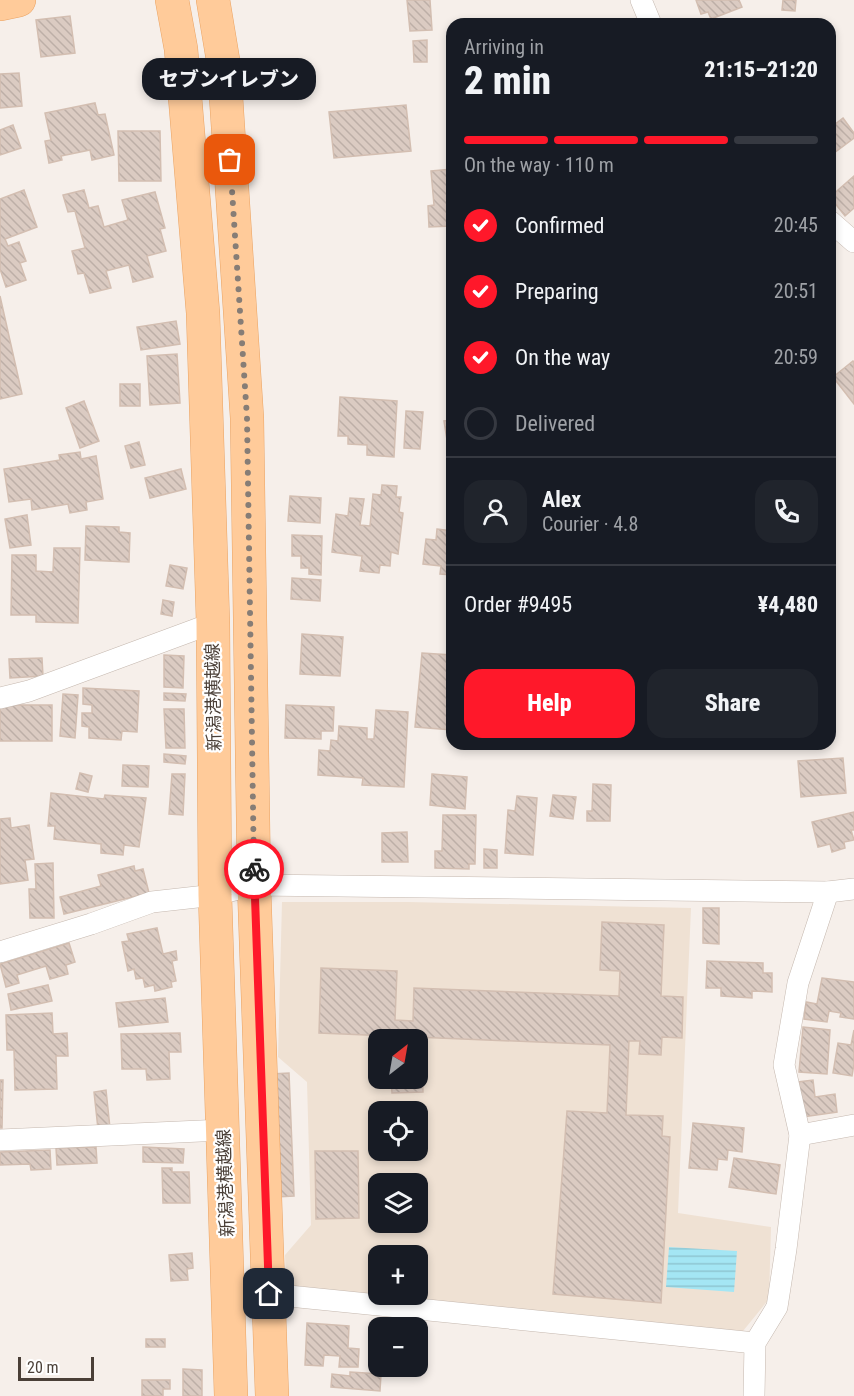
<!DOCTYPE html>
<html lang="en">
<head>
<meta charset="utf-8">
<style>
  :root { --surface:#171b24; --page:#20242c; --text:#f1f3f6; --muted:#9ea1a6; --line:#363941; --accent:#ff182a }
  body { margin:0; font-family:"Roboto Condensed","Noto Sans JP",sans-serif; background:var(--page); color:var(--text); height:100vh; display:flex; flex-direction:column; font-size:22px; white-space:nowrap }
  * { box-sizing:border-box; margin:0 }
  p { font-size:20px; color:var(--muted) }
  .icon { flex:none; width:33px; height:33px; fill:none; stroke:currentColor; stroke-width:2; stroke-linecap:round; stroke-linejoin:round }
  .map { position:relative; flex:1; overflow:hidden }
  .drawer { position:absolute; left:446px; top:18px; width:390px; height:732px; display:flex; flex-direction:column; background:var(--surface); border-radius:18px; box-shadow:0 3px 9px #0003 }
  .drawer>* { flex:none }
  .needle { width:39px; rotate:31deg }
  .fabs { position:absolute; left:368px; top:1029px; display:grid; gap:12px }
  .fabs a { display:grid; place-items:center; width:60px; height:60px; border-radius:12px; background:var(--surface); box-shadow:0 3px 9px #0003; font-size:30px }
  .scale { position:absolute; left:18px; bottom:15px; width:76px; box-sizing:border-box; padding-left:6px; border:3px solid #4a3f37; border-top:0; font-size:16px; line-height:21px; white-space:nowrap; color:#4a3f37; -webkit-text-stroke:4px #fff; paint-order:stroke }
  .pin { position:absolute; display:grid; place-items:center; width:51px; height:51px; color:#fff; margin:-26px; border-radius:12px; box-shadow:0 3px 9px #0006 }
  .courier { position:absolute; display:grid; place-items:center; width:60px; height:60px; margin:-30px; border:4px solid #ff182a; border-radius:50%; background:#fff; color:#222; box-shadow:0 2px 8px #0007 }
  .bubble { position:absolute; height:42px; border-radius:18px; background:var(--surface); box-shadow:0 3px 9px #0003; font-size:20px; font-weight:800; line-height:42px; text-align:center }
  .headline em { font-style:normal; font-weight:800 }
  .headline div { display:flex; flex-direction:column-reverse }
  .headline { display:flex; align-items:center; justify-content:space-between; height:102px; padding:0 18px }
  h1 { font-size:39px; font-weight:800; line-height:45px }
  .bar { display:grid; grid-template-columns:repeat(4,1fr); gap:9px 6px; align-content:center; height:72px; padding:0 18px }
  .bar i { height:8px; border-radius:4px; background:var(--line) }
  .bar .current { background:var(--accent) }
  .bar p { grid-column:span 4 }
  .line { display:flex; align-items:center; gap:15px; padding:0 18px; border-top:2px solid var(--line) }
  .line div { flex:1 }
  .round { display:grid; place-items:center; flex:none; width:63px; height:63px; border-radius:18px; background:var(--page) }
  ol { padding:0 18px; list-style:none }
  li { display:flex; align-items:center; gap:18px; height:66px }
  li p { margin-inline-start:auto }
  li .icon { padding:6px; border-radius:50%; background:var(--accent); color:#fff; stroke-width:4 }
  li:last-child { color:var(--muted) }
  li i { width:33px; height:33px; border:3px solid var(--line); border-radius:50% }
  .action { display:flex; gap:12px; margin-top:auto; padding:12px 18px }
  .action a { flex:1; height:69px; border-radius:18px; background:var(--accent); color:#fff; font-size:24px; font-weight:800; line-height:69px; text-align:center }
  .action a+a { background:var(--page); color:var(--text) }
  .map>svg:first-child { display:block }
  .education { fill:#efe1d3; fill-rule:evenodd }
  .water { fill:url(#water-rules) }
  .building { fill:url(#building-back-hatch); stroke:#d3beb1; stroke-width:1.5 }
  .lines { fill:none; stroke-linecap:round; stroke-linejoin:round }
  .minor-casing { stroke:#c5b8af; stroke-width:22 }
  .primary-casing { stroke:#eaa363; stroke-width:34 }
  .minor { stroke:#fff; stroke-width:21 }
  .primary { stroke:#ffcb9a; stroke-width:33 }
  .done { stroke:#867d76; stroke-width:6; stroke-dasharray:0 10.8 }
  .route { stroke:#ff182a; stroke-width:8 }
  .labels { text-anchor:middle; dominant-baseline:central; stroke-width:4.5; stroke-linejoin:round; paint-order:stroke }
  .street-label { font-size:18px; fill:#4a3f37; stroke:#fff }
</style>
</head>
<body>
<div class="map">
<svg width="854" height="1396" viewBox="0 0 854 1396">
  <defs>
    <pattern id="water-rules" width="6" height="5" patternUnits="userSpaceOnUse" patternTransform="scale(1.5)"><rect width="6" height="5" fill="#a4e6f4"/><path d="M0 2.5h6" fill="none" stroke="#8fc6d2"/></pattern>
    <pattern id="building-back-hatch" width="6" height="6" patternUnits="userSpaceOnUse" patternTransform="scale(1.5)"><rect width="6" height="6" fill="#dbcbc2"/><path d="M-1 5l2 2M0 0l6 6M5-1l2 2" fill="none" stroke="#bdafa7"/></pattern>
  </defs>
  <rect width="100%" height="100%" fill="#f6efea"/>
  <path class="education" d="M282,902H408L691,908L678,1213L771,1227L769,1299L743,1331L684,1328L299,1289L286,1280L285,1255L311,1225L307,1082L278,1057ZM378,1040H417V1078H378ZM378,1112H417V1150H378ZM378,1184H417V1222H378ZM378,1256H417V1294H378Z"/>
  <polygon class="water" points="669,1247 737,1251 734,1292 666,1287"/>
  <g class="building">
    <polygon points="407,0 430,0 432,30 410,31"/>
    <polygon points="696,0 739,0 742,7 711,19 708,12 701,14"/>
    <polygon points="783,0 796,0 795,11 782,10"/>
    <polygon points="70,16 75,53 41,57 36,20"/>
    <polygon points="427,40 427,62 414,62 413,41"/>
    <polygon points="19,73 22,106 0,108 0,74"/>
    <polygon points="95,103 98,115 105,114 114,155 92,160 90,150 61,156 62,160 49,163 45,141 51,140 45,113"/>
    <polygon points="406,105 411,151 334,158 329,112"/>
    <polygon points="843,118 854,133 854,138 830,156 830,128"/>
    <polygon points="13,125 21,148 0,155 0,130"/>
    <polygon points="118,131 160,131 161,181 119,181"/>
    <polygon points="452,169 451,226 429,227 428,206 434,205 431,171"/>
    <polygon points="854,176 854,208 845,216 830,197"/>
    <polygon points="24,190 37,227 5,239 8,246 19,242 26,261 20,263 26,280 6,287 0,269 0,199"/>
    <polygon points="84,190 89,208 98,206 104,227 128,220 122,200 155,192 165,228 160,229 166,251 147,256 153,277 133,282 129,265 106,271 111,288 90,293 84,273 78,274 72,251 85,248 75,211 68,212 63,195"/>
    <polygon points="0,296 22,394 0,399"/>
    <polygon points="176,321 180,344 141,350 137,327"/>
    <polygon points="177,354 180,403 150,405 147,356"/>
    <polygon points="853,361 854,362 854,404 833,377"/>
    <rect x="120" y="384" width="20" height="22"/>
    <polygon points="340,397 397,401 394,457 367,455 367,445 348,444 348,436 338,436"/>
    <polygon points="84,401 99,441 80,448 66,408"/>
    <polygon points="406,411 423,412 420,449 404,448"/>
    <polygon points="452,420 452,440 447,440 444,421"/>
    <polygon points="139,442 145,465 131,468 125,446"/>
    <polygon points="80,452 81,459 96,456 103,499 86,502 87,510 70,513 68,504 32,510 31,499 9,502 4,469 60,460 59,455"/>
    <polygon points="181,469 186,489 150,498 145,478"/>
    <polygon points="382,485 397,486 396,497 401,497 399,512 403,513 398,554 391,552 390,566 380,565 379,573 360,571 362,556 332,552 336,514 348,516 350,498 364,499 360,525 370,526 373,494 381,495"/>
    <polygon points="290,496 321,498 320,523 288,521"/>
    <polygon points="27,515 31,545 10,548 5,519"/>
    <polygon points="86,526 119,527 119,532 130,533 129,562 85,560"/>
    <polygon points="437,529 452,531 452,575 440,574 441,566 423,564 426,539 436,540"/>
    <polygon points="292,535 322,536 321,575 309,574 309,568 301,568 301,556 292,556"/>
    <polygon points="54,548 80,548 78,623 36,622 36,615 11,615 12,555 36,555 36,571 53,572"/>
    <polygon points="170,565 187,568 183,589 166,586"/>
    <polygon points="292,578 321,580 320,601 291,599"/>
    <polygon points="163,600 174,602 172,616 161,614"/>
    <polygon points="302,634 343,637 340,676 300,674"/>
    <polygon points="422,653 452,655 452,730 415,727"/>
    <polygon points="164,655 184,656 183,688 164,687"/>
    <polygon points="42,658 43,676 10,678 9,659"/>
    <polygon points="83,688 139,691 137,732 122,731 121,740 89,738 89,727 82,726 82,713 92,713 92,705 83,704"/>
    <polygon points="164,693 186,694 185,701 164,700"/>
    <polygon points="63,694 78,695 75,738 60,736"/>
    <rect x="0" y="705" width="52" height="36"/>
    <polygon points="286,705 334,707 333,731 321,731 321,739 285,738"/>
    <polygon points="164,709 184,709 185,748 166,748"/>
    <polygon points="376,710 408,712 404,787 362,785 363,778 318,775 319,750 330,751 331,740 338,741 339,726 367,728 367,739 374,739"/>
    <polygon points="164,754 186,756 185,764 164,762"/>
    <polygon points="843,758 846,793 801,797 798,761"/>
    <polygon points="123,765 149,766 148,787 122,786"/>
    <polygon points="80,773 92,776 88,792 76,789"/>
    <polygon points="172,774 185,774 183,815 169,814"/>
    <polygon points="432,774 467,777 465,809 430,805"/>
    <polygon points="593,784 611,785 610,821 587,821 587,811 592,811"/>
    <polygon points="51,793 104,799 105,795 146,798 139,847 124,845 123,855 101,853 101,844 54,839 55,826 48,826"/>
    <polygon points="553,795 576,797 573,819 550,816"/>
    <polygon points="517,796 537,798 533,855 505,853 508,810 515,811"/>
    <polygon points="854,812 854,830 851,830 854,840 844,842 845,848 832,852 830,844 818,847 812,822"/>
    <polygon points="443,815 476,815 475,864 469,864 469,869 435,868 435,851 442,851"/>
    <polygon points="10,818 11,828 29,825 34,859 25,860 28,880 0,884 0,819"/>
    <polygon points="407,832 408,862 382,862 382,833"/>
    <polygon points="484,849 497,850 497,868 484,868"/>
    <polygon points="53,863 54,918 30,918 29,889 36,889 35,864"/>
    <polygon points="134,866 135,871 143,869 149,893 64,914 60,897 101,886 98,875"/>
    <polygon points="703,908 719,908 719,944 703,943"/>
    <polygon points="602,922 664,925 661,996 683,997 682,1038 662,1037 661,1055 639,1054 640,1041 629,1041 626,1115 663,1116 662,1136 670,1137 661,1303 553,1294 567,1111 607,1113 610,1045 319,1033 321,968 397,971 395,1020 413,1021 414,988 619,996 620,971 600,970"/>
    <polygon points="157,928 163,954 176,951 177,960 172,961 176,981 171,982 172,987 155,991 154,985 145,987 143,978 136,979 134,969 128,971 122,942 129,941 127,934"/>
    <polygon points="69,943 75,962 66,965 68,974 50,979 46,966 17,975 19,983 6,987 0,964"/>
    <polygon points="707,961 763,963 763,973 772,973 772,992 752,991 752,998 721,996 721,988 706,988"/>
    <polygon points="822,978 854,982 854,1019 840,1017 841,1013 829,1011 827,1022 804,1019 806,1002 817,1004"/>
    <polygon points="48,985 52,1001 11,1010 8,994"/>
    <polygon points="165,998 168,1022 119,1027 116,1003"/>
    <polygon points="52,1013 53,1034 67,1033 68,1056 56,1056 57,1089 15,1090 14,1050 7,1050 6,1015"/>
    <polygon points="803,1027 830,1030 827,1074 799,1072"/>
    <polygon points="854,1030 854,1064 852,1076 833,1073 838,1043 851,1045"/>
    <polygon points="180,1033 181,1052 169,1052 170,1079 147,1080 146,1069 122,1069 121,1034"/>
    <polygon points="422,1058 423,1092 392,1093 391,1078 417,1078 417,1059"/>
    <polygon points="289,1073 294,1196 276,1197 271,1074"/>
    <polygon points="0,1080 3,1080 2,1128 0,1128"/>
    <polygon points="813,1080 815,1097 835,1094 837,1112 803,1117 798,1082"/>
    <polygon points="106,1090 110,1128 98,1129 94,1092"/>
    <polygon points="693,1123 744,1128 742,1152 728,1150 727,1160 718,1159 717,1170 689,1168"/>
    <polygon points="96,1147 97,1163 57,1165 56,1148"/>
    <polygon points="143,1147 184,1149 183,1163 143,1162"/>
    <polygon points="50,1150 51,1169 31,1170 30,1164 0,1165 0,1152"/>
    <polygon points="315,1151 358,1151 359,1218 316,1219"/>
    <polygon points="734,1158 780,1165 776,1194 729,1187"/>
    <polygon points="162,1168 172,1168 172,1172 189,1172 190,1203 163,1203"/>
    <polygon points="192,1253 193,1268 187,1269 188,1280 171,1281 169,1255"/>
    <polygon points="307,1323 349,1326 348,1348 359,1349 358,1367 339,1367 340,1356 324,1355 323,1366 305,1365"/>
    <rect x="146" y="1339" width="19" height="8"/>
    <polygon points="183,1369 202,1370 202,1396 183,1396"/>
    <polygon points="350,1372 381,1374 380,1391 331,1387 332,1374 350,1376"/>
    <polygon points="142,1380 170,1380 170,1389 163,1389 163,1396 142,1396"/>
  </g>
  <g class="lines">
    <defs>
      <g id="minor">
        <polyline points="641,0 651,24"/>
        <polyline points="830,221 854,242"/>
        <polyline points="0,698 29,691 213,623"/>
        <polyline points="0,952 91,924 152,902 215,895 254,885 828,892 854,889"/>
        <polyline points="800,1135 854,1125"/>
        <polyline points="0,1140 223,1130"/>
        <polyline points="269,1294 755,1343"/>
        <polyline points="754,1396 755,1343 777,1307 786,1249 800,1135 784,1065 798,983 828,892"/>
      </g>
      <g id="primary">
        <polyline points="172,0 181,49 203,313 213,623 215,895 231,1396"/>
        <polyline points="213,0 224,66 247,418 254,885 272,1396"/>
        <polyline points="0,4 19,0"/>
      </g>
    </defs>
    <use href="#minor" class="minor-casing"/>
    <use href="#primary" class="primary-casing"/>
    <use href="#minor" class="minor"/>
    <use href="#primary" class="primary"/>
  </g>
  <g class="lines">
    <polyline class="done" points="230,160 247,418 254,869"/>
    <polyline class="route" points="254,869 269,1294"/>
  </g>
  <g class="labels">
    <g class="street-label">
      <text transform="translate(213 697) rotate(-91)">新潟港横越線</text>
      <text transform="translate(225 1183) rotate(-92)">新潟港横越線</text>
    </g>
  </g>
</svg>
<div class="fabs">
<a><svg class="needle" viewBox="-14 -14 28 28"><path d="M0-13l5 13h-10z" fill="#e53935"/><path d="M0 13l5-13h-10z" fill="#9ea1a6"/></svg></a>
<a><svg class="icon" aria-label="locate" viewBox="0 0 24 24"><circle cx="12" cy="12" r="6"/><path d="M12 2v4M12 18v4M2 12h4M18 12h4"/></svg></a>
<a><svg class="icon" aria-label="layers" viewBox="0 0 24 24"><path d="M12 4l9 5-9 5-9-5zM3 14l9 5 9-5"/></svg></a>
<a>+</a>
<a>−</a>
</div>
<div class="scale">20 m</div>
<div class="pin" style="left:230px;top:160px;background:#ea580c"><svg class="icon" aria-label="bag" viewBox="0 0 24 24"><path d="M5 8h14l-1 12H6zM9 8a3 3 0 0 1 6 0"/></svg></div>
<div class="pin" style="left:269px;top:1294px;background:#1f2937"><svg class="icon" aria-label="home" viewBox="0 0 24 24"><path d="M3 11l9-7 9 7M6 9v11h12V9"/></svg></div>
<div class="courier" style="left:254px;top:869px"><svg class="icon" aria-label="bike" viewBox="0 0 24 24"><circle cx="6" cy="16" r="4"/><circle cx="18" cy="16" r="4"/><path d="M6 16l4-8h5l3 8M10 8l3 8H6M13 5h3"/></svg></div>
<div class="bubble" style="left:142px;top:58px;width:174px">セブンイレブン</div>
<section class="drawer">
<div class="headline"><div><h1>2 min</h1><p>Arriving in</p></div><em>21:15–21:20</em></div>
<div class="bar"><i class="current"></i><i class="current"></i><i class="current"></i><i></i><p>On the way · 110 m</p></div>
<ol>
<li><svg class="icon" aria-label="check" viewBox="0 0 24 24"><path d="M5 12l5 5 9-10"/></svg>Confirmed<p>20:45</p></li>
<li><svg class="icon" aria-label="check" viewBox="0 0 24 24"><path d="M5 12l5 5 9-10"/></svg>Preparing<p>20:51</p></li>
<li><svg class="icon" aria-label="check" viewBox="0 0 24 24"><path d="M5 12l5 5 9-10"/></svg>On the way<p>20:59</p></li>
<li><i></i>Delivered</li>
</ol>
<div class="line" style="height:108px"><a class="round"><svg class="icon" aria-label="person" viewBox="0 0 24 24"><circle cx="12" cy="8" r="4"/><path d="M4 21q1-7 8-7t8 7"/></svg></a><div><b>Alex</b><p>Courier · 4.8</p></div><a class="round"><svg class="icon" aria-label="phone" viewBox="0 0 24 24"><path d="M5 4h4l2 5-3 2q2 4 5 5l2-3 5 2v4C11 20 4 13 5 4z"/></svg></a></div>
<div class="line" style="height:78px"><div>Order #9495</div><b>¥4,480</b></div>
<div class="action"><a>Help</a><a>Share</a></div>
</section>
</div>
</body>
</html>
